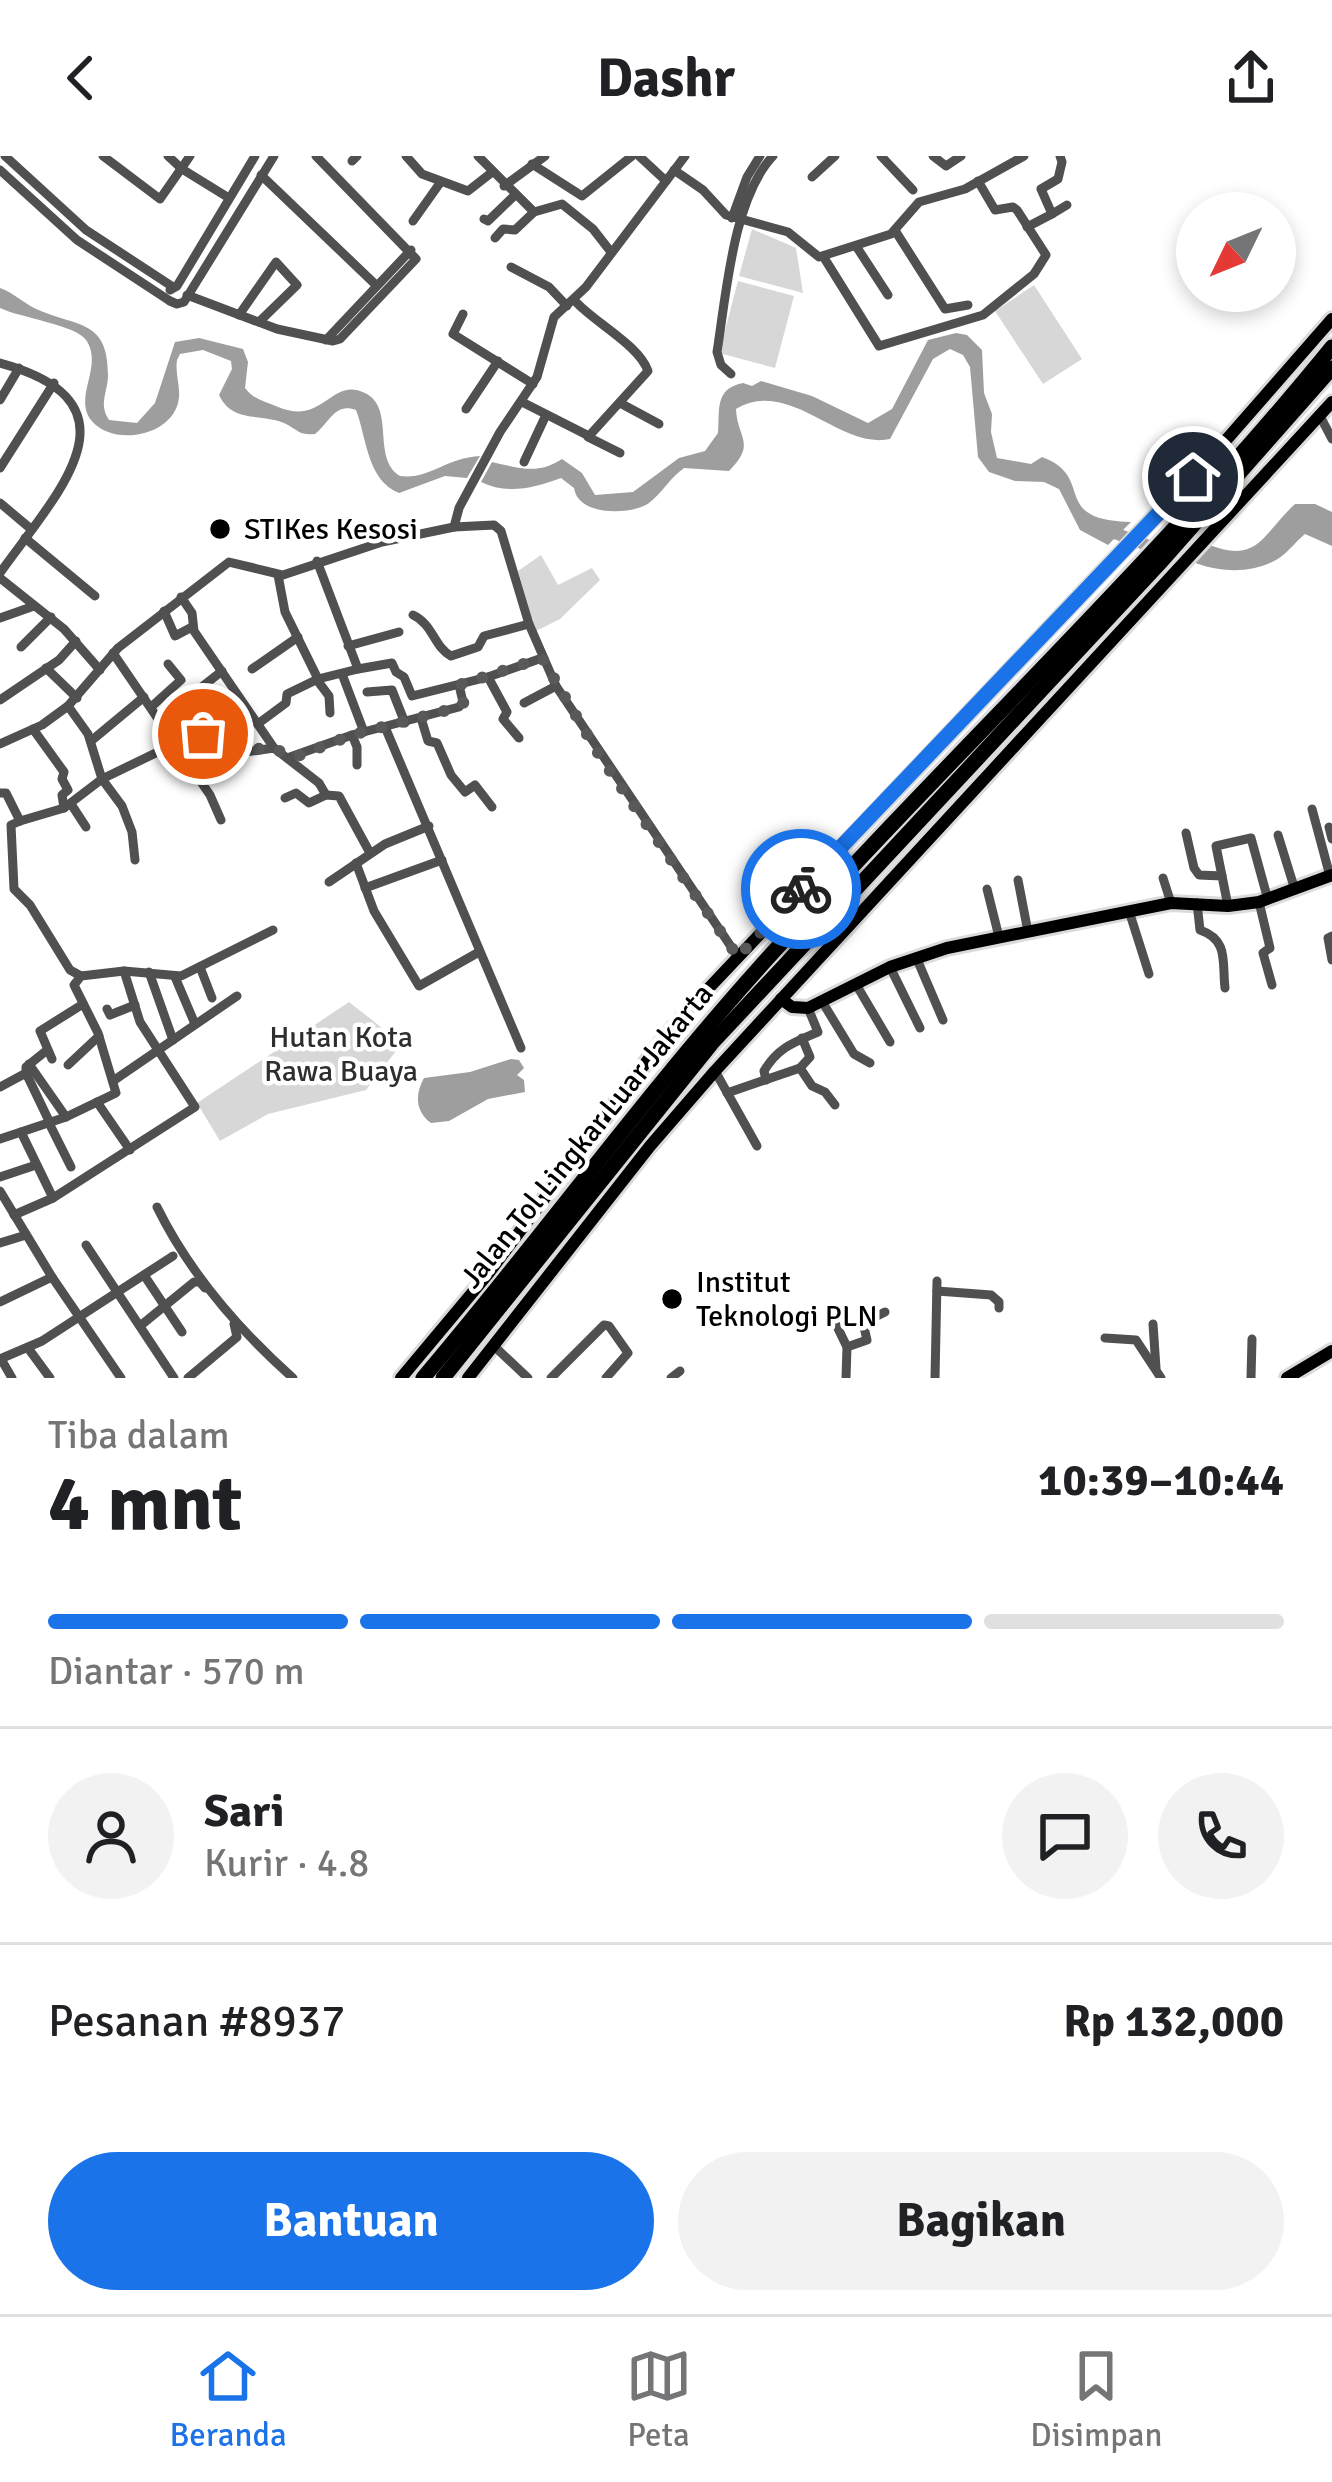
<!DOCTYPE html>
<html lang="id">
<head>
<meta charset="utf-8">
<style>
  :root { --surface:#fff; --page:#f2f2f2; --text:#202124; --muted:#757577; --line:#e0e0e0; --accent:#1a73e8 }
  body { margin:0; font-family:Signika,sans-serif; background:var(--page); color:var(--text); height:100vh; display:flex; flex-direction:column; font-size:45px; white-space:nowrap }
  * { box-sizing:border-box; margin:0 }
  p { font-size:39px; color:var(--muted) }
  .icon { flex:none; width:66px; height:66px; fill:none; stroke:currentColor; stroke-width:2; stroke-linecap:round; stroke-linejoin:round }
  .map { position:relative; height:1222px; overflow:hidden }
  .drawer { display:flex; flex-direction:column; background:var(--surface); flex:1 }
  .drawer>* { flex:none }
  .needle { width:78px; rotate:227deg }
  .fabs { position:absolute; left:1176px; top:36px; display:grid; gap:24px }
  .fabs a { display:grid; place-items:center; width:120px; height:120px; border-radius:50%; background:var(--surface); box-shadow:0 6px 18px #0003; font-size:60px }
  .pin { position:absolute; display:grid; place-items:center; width:102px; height:102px; color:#fff; margin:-51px; border:6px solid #fff; border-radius:50%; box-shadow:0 3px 12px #0007 }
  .courier { position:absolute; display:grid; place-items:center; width:120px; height:120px; margin:-60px; border:9px solid #1a73e8; border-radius:50%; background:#fff; color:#222; box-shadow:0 3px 15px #0007 }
  .head em { font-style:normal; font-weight:700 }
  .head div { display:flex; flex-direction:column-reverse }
  .head { display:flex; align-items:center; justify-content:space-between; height:204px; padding:0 48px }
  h1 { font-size:78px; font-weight:700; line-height:90px }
  .bar { display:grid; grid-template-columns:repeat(4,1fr); gap:18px 12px; align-content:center; height:144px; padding:0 48px }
  .bar i { height:15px; border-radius:9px; background:var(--line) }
  .bar .selected { background:var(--accent) }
  .bar p { grid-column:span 4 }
  .line { display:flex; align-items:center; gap:30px; padding:0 48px; border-top:3px solid var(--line) }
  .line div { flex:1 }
  .round { display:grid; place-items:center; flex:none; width:126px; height:126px; border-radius:63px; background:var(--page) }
  .action { display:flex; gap:24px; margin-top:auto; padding:24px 48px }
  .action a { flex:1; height:138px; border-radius:72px; background:var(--accent); color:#fff; font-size:48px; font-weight:700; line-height:138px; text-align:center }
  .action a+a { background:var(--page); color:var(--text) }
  header { display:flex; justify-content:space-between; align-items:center; height:156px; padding:0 48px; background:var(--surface); font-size:54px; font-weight:700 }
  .dock { display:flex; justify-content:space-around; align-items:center; height:168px; border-top:3px solid var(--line); background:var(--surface); font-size:33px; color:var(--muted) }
  .dock a { display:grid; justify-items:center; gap:6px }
  .dock .selected { color:var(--accent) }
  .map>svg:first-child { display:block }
  .green { fill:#d7d7d7 }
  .water { fill:#9e9e9e }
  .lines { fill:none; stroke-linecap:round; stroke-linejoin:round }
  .river { stroke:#9e9e9e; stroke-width:12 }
  .major-casing { stroke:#dbdbdb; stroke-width:18 }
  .highway-casing { stroke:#dbdbdb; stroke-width:21 }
  .minor { stroke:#505050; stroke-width:9 }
  .major { stroke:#000; stroke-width:12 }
  .highway { stroke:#000; stroke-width:15 }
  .done { stroke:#595959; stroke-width:12; stroke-dasharray:0 21.6 }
  .route { stroke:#1a73e8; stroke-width:15 }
  .poi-dot { fill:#000; stroke:#fff; stroke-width:4.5 }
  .labels { text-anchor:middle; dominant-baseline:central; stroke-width:9; stroke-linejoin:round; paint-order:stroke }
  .poi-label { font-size:30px; fill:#000; stroke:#fff; text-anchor:start }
  .park-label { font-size:30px; fill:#2e2e2e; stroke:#fff }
  .street-label { font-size:30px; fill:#000; stroke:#fff }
</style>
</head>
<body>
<header><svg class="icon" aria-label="back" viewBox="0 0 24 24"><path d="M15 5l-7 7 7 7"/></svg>Dashr<svg class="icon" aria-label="share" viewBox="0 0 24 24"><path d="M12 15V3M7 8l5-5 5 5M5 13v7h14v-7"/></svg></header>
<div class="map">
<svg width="1332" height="1222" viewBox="0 0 1332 1222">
  <rect width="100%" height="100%" fill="#fff"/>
  <g class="green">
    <polygon points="752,73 796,92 803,137 739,120"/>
    <polygon points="738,125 794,140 775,212 719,197"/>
    <polygon points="1034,129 1082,203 1043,228 995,155"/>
    <polygon points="541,399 558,429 592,412 600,424 560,463 536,475 518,415"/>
    <polygon points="349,846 386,875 396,895 366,934 268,958 220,985 197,947"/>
  </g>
  <g class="water">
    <path d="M0,132C15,137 26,150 41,155C80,171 108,165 108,219C108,236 98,248 109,264L137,267L155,247L175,186L199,182L243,193L248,206L245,232C254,244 265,245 278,251C324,270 331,220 365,237C396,252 371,302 400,320C429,324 445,302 480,300L467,322L445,320L399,337C367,324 367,283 356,254C335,246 329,267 315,278C300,279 300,276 288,269C265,256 233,269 219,239L232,213L231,205L203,194L180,198L177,204C175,217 180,229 179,241C176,280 113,292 91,264C73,240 104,210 86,184C76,169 21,162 0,152Z"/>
    <path d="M956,177L967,179L982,194L984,237L992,258L991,276L997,302L1031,308L1042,301C1097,321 1048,364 1131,366L1108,389L1080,374L1059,333L1044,326L1015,325L989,316L978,301L970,211L963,199L950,193L933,203L890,283C839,294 790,221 736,253C737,282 757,287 729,315L684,312C670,322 662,337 649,347C632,359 578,361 574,332L561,322C534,332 507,339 481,326L492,306C519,312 538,319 562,303L582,317L595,339L633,336L679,302L705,295L718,277C720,254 714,233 743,227L752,230L761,225L812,240L868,267L892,253L928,184Z"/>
    <path d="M1295,348H1315L1332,356V390L1305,378C1295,386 1287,398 1276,404C1249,419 1217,416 1190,405L1207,388C1259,409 1262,378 1295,348Z"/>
    <path d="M511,903L519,904L524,912L517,919L524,924L525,936L488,943L449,965L431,967C415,955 415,938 424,922L470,916Z"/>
  </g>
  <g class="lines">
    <polyline class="river" points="1104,373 1152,391 1199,401"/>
    <defs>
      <g id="major">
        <polyline points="781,843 792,851 808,852 890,811 947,792 1171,747 1228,750 1259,746 1332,719"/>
        <polyline points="401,1222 488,1118 665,881 707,834 1213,299 1332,163"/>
        <polyline points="468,1222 650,990 715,915 1332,246"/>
        <polyline points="1287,1222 1332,1195"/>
      </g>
      <g id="highway">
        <path d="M423,1222C537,1088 640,945 758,813C946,603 1154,410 1332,191"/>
        <polyline points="443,1222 712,887 1159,408 1332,212"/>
      </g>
    </defs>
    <use href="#major" class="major-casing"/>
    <use href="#highway" class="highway-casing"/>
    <g class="minor">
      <polyline points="5,0 86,74 173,131"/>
      <polyline points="103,0 160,43 190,0"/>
      <polyline points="168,0 182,13 229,42"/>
      <polyline points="406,0 422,18 468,35 491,17"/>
      <polyline points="478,0 534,56 562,48 593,73 611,96"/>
      <polyline points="639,0 666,25"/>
      <polyline points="881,0 913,34"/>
      <polyline points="933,0 946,10 961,0"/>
      <polyline points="352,5 357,0"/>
      <polyline points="532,8 582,40 632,0"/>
      <polyline points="0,14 77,84 170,145"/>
      <polyline points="674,14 703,34 726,59 788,76 819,101 891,78 919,46 965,33 1024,0"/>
      <polyline points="261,19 376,129"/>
      <polyline points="812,21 835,0"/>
      <polyline points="504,30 545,0"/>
      <polyline points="1052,58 1067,49"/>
      <polyline points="732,62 747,21 760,0"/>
      <polyline points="484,63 488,65 514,40"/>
      <polyline points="413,65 440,27"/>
      <polyline points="1027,71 1052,58 1041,33 1058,23 1062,6 1060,0"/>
      <polyline points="896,76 945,153 968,149"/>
      <polyline points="495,82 503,73 515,74 534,56"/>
      <polyline points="856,90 888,139"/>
      <polyline points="823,100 879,190 983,159 1034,118 1046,99 1017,54 1013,51 995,54 978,25"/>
      <polyline points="511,111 549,131 567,150"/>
      <polyline points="170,134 177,130 255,0"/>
      <polyline points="187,139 277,173 333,185 340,183 416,103 316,0"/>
      <polyline points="170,145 177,148 184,146 274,0"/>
      <polyline points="463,158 453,178 533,228"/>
      <polyline points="239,159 276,106 297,129 259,166"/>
      <polyline points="326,184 411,94"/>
      <path d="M0,207C148,247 56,338 0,417"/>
      <path d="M731,218L721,209L717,196C726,140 733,42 773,0"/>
      <polyline points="0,244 19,212"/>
      <path d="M522,246L589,280L648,215C639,189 595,167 575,145"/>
      <polyline points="620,247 659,268"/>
      <polyline points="466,253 498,205"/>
      <polyline points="1320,260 1332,283"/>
      <polyline points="588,281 620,297"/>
      <polyline points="524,306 546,259"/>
      <polyline points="0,312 54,227"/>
      <polyline points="0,347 31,373"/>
      <polyline points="454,371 459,352 500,276 537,221 554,161 586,131 685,0"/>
      <polyline points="25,382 95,440"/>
      <polyline points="317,405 358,513 392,507 396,516 404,521 412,540 488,521 542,502"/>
      <polyline points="278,419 285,456 318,523"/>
      <polyline points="0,422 64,473 100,514"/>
      <polyline points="181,441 192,457 194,475 274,592"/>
      <polyline points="164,455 175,480 192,471"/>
      <path d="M413,459C433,468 434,491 451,500L478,491L484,480L529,468"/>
      <polyline points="0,462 34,450"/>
      <polyline points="348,490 399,476"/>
      <polyline points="21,491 51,461"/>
      <polyline points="113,497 210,639 221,664"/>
      <polyline points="46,512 77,542"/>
      <polyline points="252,513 298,481"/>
      <polyline points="342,518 364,576"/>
      <polyline points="488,521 507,556 503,563 519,582"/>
      <polyline points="317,524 329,540 330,557"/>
      <polyline points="367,536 392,534 405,567"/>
      <polyline points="0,544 59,504 76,485"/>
      <polyline points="524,547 556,530"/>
      <polyline points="68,550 88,578 102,623 122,650 132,676 135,704"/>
      <polyline points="151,551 181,524 168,508"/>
      <polyline points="421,562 428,585 437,587 451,619 465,636 475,629 492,651"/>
      <polyline points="160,564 222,515"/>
      <polyline points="259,567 286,547 287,538 318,523 358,513"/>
      <polyline points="385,571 521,892"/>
      <polyline points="33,573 64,616 62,623 68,634 62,639 64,652"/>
      <polyline points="352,579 357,591 357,609"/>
      <polyline points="91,585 144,541"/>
      <polyline points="0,588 42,569 68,550 118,492 229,406 283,419 382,386 454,371 494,369 501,375 529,468 556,530 738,801"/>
      <polyline points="290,601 352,579 459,551 463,546 459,529"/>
      <polyline points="0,637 6,637 20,665"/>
      <polyline points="326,639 339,640 370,697"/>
      <polyline points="71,648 86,671"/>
      <polyline points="1312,653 1330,720"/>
      <polyline points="20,665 64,652 102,623 197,577 225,599 274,592 319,627 326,639 309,647 296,637 285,642"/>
      <polyline points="20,665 11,669 14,733 30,749 70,814 81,820"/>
      <polyline points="1329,671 1332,683"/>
      <polyline points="1186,677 1194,712 1199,719 1222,720 1228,750"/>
      <polyline points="1278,679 1295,734"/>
      <polyline points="356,707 374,755 419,830 479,796"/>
      <polyline points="1222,720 1216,690 1251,682 1268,744"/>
      <polyline points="1163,722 1171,747"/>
      <polyline points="1018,724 1028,776"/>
      <polyline points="329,726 385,688 429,670"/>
      <polyline points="365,732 442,704"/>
      <polyline points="987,733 999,781"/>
      <polyline points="1259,746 1270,792 1263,797 1272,829"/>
      <path d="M1197,747L1200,774C1229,784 1222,806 1225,832"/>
      <polyline points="1129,755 1149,818"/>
      <polyline points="1332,780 1328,782 1332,804"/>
      <polyline points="916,801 943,864"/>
      <polyline points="200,811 212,842"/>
      <polyline points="890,811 920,872"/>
      <polyline points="149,816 173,884"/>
      <polyline points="175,821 195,868"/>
      <polyline points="857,830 890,886"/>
      <polyline points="823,847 854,898 870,907"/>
      <polyline points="107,853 110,859 135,849"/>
      <polyline points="52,903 40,875 83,848"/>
      <polyline points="29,908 66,961"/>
      <polyline points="68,909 99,880"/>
      <polyline points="800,912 810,901 802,882"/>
      <polyline points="715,915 757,990"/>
      <polyline points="26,917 50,967"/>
      <path d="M766,924L764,915C778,891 795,886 818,876L808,852"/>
      <polyline points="113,925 237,840"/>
      <polyline points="0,931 26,917 26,911 46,895"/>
      <polyline points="727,937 800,912 812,930 825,936 835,949"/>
      <polyline points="97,946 130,994"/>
      <polyline points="49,967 71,1011"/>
      <polyline points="21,976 53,1042"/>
      <polyline points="0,983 66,961 116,937 98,877 74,829 81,820 124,815 181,820 273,774"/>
      <polyline points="0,1021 36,1009"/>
      <polyline points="0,1035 52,1121 121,1222"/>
      <path d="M157,1051C189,1116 239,1174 293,1222"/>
      <polyline points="14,1059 53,1042 195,951 140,866 124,815"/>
      <polyline points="0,1087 26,1079"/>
      <polyline points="86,1089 174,1222"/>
      <polyline points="144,1119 182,1176"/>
      <polyline points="937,1135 991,1139 999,1146 999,1152"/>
      <polyline points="0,1146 52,1121"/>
      <polyline points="832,1160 847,1191 846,1222"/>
      <polyline points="1153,1168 1156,1212"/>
      <polyline points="140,1170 194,1126 200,1126 205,1132"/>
      <polyline points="1105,1182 1136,1184 1161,1222"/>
      <polyline points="494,1190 528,1222"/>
      <polyline points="847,1191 867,1184 863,1167 885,1156"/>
      <polyline points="28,1192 50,1222"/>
      <polyline points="0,1203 42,1185 173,1100"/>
      <polyline points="1,1203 12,1222"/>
      <polyline points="188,1222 237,1181 234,1168"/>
      <polyline points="551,1222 604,1169 609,1170 628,1197 606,1222"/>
      <polyline points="671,1222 680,1215"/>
      <polyline points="935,1222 937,1125"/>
      <polyline points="1251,1222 1252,1183"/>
    </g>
    <use href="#major" class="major"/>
    <use href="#highway" class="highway"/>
  </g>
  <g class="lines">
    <polyline class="done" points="203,578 225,599 269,591 295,601 352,579 459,551 464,546 459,529 542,502 601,602 738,801 801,733"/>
    <polyline class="route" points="801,733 1193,321"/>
  </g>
  <g class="poi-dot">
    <circle cx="220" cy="373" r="12"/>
    <circle cx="672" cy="1143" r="12"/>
  </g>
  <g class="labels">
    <g class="poi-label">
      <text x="244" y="373">STIKes Kesosi</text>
      <text x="696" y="1126">Institut<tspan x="696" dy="34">Teknologi PLN</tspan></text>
    </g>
    <g class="park-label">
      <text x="341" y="881">Hutan Kota<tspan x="341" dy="34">Rawa Buaya</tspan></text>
    </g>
    <g class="street-label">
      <text transform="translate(587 980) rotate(-51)">Jalan Tol Lingkar Luar Jakarta</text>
    </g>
  </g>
</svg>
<div class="fabs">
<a><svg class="needle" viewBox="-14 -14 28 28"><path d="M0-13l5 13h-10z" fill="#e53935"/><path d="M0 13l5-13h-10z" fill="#757577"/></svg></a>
</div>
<div class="pin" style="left:203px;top:578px;background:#ea580c"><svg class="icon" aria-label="bag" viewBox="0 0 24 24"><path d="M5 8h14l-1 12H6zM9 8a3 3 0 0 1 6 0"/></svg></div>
<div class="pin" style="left:1193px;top:321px;background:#1f2937"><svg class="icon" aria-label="home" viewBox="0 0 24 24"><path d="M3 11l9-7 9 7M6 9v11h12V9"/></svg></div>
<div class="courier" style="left:801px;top:733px"><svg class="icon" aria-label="bike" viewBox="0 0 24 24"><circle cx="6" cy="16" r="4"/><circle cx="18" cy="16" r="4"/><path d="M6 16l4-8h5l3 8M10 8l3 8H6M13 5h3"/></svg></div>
</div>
<section class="drawer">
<div class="head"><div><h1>4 mnt</h1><p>Tiba dalam</p></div><em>10:39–10:44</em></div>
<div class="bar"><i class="selected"></i><i class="selected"></i><i class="selected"></i><i></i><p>Diantar · 570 m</p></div>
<div class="line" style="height:216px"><a class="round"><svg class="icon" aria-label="person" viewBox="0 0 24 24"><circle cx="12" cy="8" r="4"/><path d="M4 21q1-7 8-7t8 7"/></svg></a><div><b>Sari</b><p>Kurir · 4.8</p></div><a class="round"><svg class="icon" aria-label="chat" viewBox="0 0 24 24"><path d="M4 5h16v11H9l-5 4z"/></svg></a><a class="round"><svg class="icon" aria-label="phone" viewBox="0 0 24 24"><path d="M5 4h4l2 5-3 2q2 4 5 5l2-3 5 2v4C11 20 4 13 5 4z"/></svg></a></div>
<div class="line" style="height:156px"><div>Pesanan #8937</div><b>Rp 132,000</b></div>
<div class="action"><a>Bantuan</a><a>Bagikan</a></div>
</section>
<nav class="dock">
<a class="selected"><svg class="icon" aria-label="home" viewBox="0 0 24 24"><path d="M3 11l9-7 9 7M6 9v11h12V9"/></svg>Beranda</a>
<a><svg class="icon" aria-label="map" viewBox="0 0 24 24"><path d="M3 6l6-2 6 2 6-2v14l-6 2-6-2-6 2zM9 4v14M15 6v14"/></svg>Peta</a>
<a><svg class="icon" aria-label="saved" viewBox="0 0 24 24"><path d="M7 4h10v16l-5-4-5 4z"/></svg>Disimpan</a>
</nav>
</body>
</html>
